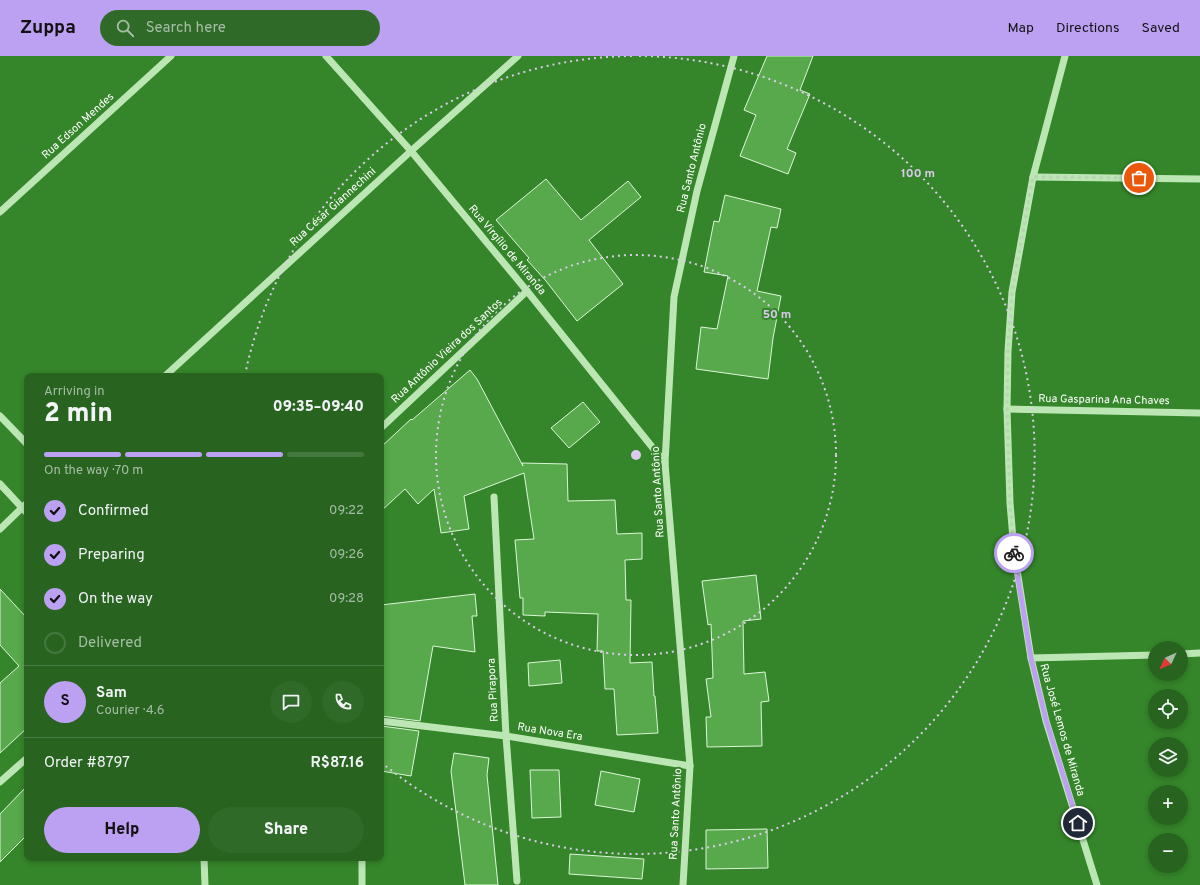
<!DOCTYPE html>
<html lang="en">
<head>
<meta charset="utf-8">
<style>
  :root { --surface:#286420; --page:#306a29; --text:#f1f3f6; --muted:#a5bda5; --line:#44783e; --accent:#bca0f2 }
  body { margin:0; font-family:Overpass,sans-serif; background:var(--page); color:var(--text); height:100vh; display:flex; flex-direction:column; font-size:15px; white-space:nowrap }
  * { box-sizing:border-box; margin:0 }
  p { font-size:13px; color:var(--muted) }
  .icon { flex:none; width:22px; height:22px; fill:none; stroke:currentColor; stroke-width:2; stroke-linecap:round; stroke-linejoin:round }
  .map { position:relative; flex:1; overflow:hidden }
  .details { position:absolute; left:24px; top:317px; width:360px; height:488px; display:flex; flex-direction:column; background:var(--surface); border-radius:8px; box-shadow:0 2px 6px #0003 }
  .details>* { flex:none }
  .needle { width:26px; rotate:226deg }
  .tools { position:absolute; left:1148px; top:585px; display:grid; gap:8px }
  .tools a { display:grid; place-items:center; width:40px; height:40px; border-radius:50%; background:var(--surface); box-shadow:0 2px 6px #0003; font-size:20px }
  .pin { position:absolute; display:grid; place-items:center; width:34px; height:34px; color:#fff; margin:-17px; border:2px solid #fff; border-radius:50%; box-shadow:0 1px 4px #0007 }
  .courier { position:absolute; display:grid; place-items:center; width:40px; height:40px; margin:-20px; border:3px solid #bca0f2; border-radius:50%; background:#fff; color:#222; box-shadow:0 1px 5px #0007 }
  .head em { font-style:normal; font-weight:800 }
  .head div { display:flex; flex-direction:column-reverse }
  .head { display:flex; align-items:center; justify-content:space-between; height:68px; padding:0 20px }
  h1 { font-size:26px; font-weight:800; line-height:30px }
  .bar { display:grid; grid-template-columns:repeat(4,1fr); gap:6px 4px; align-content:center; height:48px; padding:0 20px }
  .bar i { height:5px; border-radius:3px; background:var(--line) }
  .bar .selected { background:var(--accent) }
  .bar p { grid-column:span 4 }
  .line { display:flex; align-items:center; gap:10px; padding:0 20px; border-top:1px solid var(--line) }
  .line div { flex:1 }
  .round { display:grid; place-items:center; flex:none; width:42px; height:42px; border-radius:21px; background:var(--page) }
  ol { padding:0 20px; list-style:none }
  li { display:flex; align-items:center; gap:12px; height:44px }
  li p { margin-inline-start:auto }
  li .icon { padding:4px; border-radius:50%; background:var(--accent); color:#111; stroke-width:4 }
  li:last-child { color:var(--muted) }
  li i { width:22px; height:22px; border:2px solid var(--line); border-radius:50% }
  .button { display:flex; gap:8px; margin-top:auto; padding:8px 20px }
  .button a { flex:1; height:46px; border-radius:24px; background:var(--accent); color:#111; font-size:16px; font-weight:800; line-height:46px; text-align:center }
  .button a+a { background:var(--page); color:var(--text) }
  header { display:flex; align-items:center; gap:24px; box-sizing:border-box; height:56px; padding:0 20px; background:var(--accent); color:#111 }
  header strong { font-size:19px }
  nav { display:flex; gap:22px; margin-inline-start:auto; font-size:14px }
  .search { width:280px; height:36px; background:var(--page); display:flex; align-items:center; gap:10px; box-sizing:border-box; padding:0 14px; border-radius:22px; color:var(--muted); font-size:15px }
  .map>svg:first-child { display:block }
  .building { fill:#57a94b; stroke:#ddf6d9 }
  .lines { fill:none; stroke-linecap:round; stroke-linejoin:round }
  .minor { stroke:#bce7b5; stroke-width:7 }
  .done { stroke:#b8d5b4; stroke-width:4; stroke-dasharray:0 7.2 }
  .route { stroke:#bca0f2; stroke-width:5 }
  .ring { fill:none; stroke:#decaef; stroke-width:2; stroke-dasharray:2 4 }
  .labels { text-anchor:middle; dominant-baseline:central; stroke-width:4; stroke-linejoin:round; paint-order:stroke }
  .street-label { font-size:11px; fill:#fff; stroke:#35862a }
  .centre { fill:#decaef; stroke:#35862a; stroke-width:2 }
  .ring-label { font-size:12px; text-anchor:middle; font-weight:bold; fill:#decaef; stroke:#35862a; stroke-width:4; stroke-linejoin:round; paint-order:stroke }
</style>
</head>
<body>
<header>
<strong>Zuppa</strong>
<div class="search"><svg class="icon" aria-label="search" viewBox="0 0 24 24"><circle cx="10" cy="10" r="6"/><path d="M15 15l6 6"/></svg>Search here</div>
<nav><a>Map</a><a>Directions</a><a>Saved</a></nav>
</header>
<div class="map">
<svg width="1200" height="829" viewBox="0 0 1200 829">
  <rect width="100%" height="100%" fill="#35862a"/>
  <g class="building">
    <polygon points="767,0 813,0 800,34 810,38 787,93 796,97 788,118 740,100 756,59 744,54"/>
    <polygon points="546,123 581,164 628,125 641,141 589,184 623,228 577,265 546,225 527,204 529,202 496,164"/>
    <polygon points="725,139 781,153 777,172 771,171 757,235 781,240 773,282 768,323 696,313 701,271 717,273 728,220 704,216 714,165 719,166"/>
    <polygon points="470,314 477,323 523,410 522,407 567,408 568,445 615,444 617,478 642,477 642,503 625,504 626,544 631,544 630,607 652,606 654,640 655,640 658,677 617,679 614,633 605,633 603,595 597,595 598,558 545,556 545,560 523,559 523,542 520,542 515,484 534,483 524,417 464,440 469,473 441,477 434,433 418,448 405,433 381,455 381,391 411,363 412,364"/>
    <polygon points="583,346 600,366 569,392 551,372"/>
    <polygon points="756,519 761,563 743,565 744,618 765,616 769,645 761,646 762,690 707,691 706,661 711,661 706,623 713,622 711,568 708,569 702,525"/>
    <polygon points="0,533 27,562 27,672 0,697 0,627 19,610 0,589"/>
    <polygon points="475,538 477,560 472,560 475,596 433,590 420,665 381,660 381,549"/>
    <polygon points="560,604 562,627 529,630 528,607"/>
    <polygon points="381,670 419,675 411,720 381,715"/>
    <polygon points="454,697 489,702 487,719 498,829 465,829 451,715"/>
    <polygon points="530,714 559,714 561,761 532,762"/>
    <polygon points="601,715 640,723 634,756 595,749"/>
    <polygon points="27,730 27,779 0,806 0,758"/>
    <polygon points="767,773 768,812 706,813 706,774"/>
    <polygon points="570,798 644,803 642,823 569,818"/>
  </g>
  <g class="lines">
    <g class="minor">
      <polyline points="326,0 411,95 527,235 665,407"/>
      <polyline points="1065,0 1033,121 1012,236 1008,295 1007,353 1010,447 1014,495 1031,602 1046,665 1097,829"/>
      <polyline points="1033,121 1200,123"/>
      <polyline points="0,156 171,0"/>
      <polyline points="165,320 411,95 518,0"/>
      <polyline points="1007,353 1200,357"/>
      <polyline points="0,360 27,388"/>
      <polyline points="381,372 527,235"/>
      <polyline points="0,428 27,457"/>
      <polyline points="494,441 506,680 517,825"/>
      <polyline points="0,473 27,447"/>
      <polyline points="1181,598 1200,597"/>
      <polyline points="1031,602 1155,599"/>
      <polyline points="381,665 506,680 690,710"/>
      <polyline points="0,726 27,702"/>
      <polyline points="204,802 205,829"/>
      <polyline points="362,802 362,829"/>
      <polyline points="683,829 690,710 665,407 674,241 697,135 734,0"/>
    </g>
  </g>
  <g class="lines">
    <polyline class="done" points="1014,497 1010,447 1007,353 1008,295 1012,236 1033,121 1139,122"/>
    <polyline class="route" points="1014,497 1031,602 1046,664 1078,767"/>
  </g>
  <g class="ring">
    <circle cx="636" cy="399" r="200"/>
    <path d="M245 319A399 399 0 0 1 633 0M639 0A399 399 0 1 1 382 707"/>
  </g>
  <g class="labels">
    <g class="street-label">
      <text transform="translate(78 70) rotate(-42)">Rua Edson Mendes</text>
      <text transform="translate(692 112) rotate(-76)">Rua Santo Antônio</text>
      <text transform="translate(333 151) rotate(-42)">Rua César Giannechini</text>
      <text transform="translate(507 194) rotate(50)">Rua Virgílio de Miranda</text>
      <text transform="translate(447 295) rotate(-43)">Rua Antônio Vieira dos Santos</text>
      <text transform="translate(1104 344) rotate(1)">Rua Gasparina Ana Chaves</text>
      <text transform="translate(658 436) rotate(-93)">Rua Santo Antônio</text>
      <text transform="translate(493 634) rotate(-93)">Rua Pirapora</text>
      <text transform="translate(1062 674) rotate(74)">Rua José Lemos de Miranda</text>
      <text transform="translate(550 676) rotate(9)">Rua Nova Era</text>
      <text transform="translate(676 758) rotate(-87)">Rua Santo Antônio</text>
    </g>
  </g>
  <circle cx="636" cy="399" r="6" class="centre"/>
  <g class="ring-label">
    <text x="918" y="121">100 m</text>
    <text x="777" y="262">50 m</text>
  </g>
</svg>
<div class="tools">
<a><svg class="needle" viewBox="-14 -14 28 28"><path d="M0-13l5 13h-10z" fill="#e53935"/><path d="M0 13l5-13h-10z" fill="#a5bda5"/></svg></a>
<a><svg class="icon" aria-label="locate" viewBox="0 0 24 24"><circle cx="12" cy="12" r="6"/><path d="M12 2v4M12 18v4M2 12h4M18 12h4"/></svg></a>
<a><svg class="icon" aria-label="layers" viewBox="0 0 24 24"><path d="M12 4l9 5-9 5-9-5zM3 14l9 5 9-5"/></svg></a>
<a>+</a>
<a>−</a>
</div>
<div class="pin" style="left:1139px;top:122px;background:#ea580c"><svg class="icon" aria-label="bag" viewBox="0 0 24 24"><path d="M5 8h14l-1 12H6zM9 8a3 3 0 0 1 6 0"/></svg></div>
<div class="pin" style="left:1078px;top:767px;background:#1f2937"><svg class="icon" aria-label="home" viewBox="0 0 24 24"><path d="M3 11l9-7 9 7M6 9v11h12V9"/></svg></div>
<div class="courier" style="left:1014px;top:497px"><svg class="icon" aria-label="bike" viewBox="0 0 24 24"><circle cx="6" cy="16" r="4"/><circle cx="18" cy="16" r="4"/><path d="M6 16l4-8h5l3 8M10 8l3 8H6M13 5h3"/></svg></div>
<section class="details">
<div class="head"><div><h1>2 min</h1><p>Arriving in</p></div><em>09:35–09:40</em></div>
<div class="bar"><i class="selected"></i><i class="selected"></i><i class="selected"></i><i></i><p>On the way · 70 m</p></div>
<ol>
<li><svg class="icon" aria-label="check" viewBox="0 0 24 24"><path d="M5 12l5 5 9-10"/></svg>Confirmed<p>09:22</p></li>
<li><svg class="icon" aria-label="check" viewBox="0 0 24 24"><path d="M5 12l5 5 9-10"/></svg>Preparing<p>09:26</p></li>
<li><svg class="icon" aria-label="check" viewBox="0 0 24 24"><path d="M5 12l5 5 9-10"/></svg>On the way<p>09:28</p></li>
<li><i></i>Delivered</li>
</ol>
<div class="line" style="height:72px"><b class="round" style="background:var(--accent);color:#111">S</b><div><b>Sam</b><p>Courier · 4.6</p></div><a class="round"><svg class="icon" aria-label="chat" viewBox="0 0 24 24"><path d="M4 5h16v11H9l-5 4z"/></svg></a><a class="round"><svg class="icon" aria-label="phone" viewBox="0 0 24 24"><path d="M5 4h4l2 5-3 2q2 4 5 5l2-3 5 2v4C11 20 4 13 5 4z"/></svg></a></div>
<div class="line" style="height:52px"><div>Order #8797</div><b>R$87.16</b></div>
<div class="button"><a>Help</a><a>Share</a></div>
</section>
</div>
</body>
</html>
